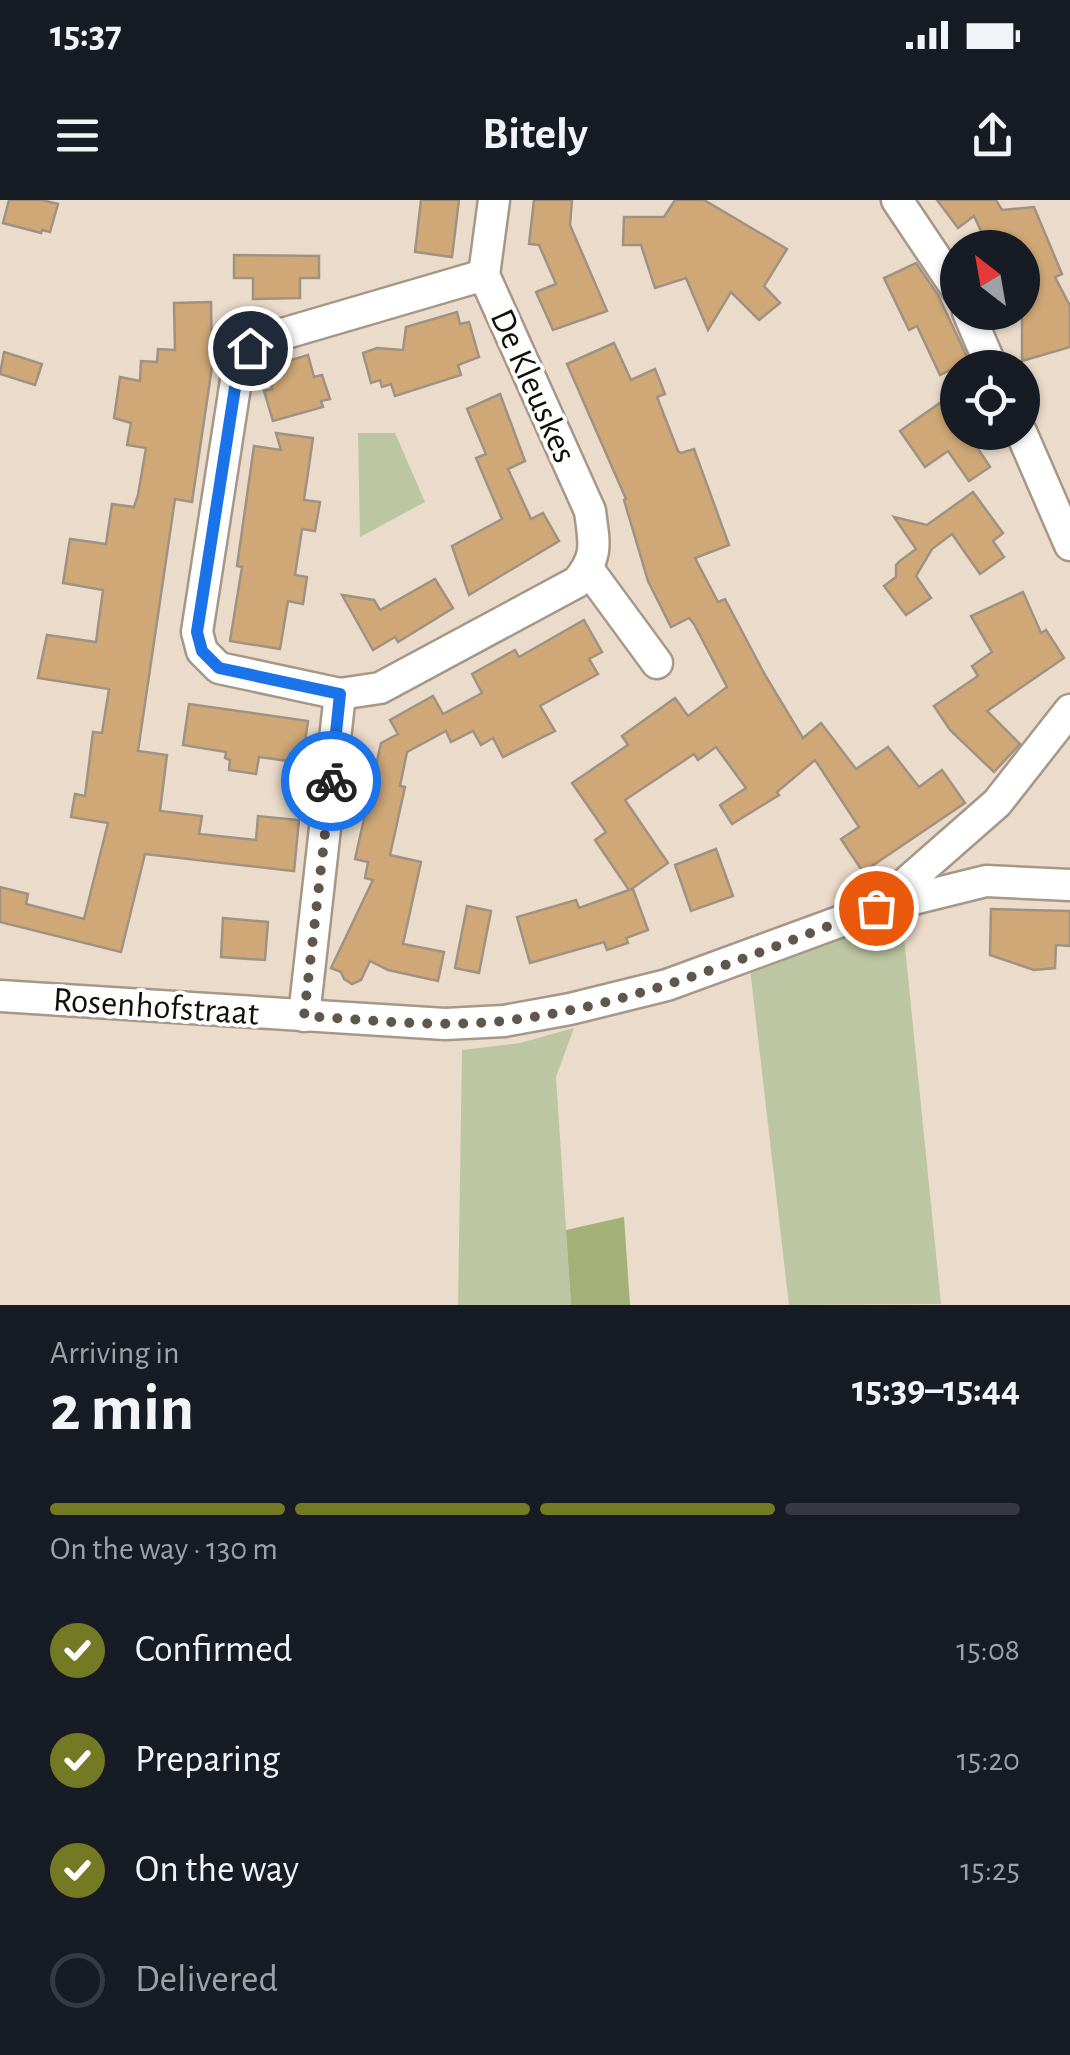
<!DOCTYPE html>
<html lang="en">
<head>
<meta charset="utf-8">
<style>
  :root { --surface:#171b24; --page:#242831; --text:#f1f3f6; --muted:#9ea1a6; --line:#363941; --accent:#737a23 }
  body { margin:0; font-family:"Alegreya Sans",sans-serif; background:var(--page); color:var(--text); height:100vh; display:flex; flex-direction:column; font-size:38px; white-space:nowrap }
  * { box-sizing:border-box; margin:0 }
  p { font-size:32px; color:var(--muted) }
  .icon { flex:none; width:55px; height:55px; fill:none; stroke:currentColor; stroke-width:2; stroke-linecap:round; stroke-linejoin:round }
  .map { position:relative; height:1105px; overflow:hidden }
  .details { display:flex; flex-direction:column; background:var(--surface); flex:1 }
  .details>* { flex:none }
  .needle { width:65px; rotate:329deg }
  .fabs { position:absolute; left:940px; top:30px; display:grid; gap:20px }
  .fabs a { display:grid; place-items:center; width:100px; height:100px; border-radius:50%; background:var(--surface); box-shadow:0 2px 8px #0004; font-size:50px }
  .pin { position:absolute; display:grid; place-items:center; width:85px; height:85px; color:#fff; margin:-42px; border:5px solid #fff; border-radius:50%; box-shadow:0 2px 10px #0007 }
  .courier { position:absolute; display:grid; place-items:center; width:100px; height:100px; margin:-50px; border:8px solid #1a73e8; border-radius:50%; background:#fff; color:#222; box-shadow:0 2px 12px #0007 }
  .summary em { font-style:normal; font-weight:700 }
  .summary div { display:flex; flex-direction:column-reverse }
  .summary { display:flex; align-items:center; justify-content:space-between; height:170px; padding:0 50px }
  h1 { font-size:65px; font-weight:700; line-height:75px }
  .bar { display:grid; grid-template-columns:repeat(4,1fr); gap:15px 10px; align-content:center; height:120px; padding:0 50px }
  .bar i { height:12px; border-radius:8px; background:var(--line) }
  .bar .active { background:var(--accent) }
  .bar p { grid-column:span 4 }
  ol { padding:0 50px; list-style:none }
  li { display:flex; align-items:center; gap:30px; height:110px }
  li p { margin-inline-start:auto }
  li .icon { padding:10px; border-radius:50%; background:var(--accent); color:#fff; stroke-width:4 }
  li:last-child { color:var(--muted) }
  li i { width:55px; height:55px; border:5px solid var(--line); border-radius:50% }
  .status { display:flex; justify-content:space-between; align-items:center; height:70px; padding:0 50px; background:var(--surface); direction:ltr }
  .status svg { height:28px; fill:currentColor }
  header { display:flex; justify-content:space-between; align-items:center; height:130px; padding:0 50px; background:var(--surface); font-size:45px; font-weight:700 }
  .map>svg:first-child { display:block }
  .green { fill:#bdc6a2 }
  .forest { fill:#a3b076 }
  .building { fill:#d0a877; stroke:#a09282; stroke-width:2.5 }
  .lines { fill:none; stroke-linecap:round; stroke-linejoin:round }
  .minor-casing { stroke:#a69787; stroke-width:35 }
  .minor { stroke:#fff; stroke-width:30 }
  .done { stroke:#5f564c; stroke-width:10; stroke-dasharray:0 18 }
  .route { stroke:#1a73e8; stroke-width:12 }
  .labels { text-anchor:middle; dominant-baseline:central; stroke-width:8; stroke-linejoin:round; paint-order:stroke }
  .street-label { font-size:35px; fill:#130e08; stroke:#fff }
</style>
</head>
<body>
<div class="status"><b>15:37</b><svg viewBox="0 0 49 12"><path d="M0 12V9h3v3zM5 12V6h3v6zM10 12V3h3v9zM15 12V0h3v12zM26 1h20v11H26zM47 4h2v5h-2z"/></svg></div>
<header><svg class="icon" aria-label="menu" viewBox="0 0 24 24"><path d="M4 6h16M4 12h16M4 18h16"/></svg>Bitely<svg class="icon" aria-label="share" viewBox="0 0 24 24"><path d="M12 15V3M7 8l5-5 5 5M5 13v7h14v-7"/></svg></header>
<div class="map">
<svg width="1070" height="1105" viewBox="0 0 1070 1105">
  <rect width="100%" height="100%" fill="#ebdbca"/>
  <g class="green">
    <polygon points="358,233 395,233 425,302 360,337"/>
    <polygon points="902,717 941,1104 789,1105 750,769"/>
    <polygon points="574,828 556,877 571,1105 458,1105 462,850 520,843"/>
  </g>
  <polygon class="forest" points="624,1017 630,1105 571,1105 566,1030"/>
  <g class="building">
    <polygon points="9,0 42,0 58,4 50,32 42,30 41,33 3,23"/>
    <polygon points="421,0 459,0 452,57 415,52"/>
    <polygon points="534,0 572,0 570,25 607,111 553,130 536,92 556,84 539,45 529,44"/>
    <polygon points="675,0 704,0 787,49 764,86 780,103 759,120 731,92 708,130 686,78 655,88 641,45 623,45 624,17 664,17"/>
    <polygon points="937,0 996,0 1002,10 1034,7 1062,74 1055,77 1070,106 1070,147 1022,161 1022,48 989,48 974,16 958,28"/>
    <polygon points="234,55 319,56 319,78 300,78 300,98 253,99 253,78 234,78"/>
    <polygon points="916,63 938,95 969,161 940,175 917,126 909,130 884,78"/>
    <polygon points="211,102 212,167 192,302 175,299 138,551 167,555 160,611 202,616 199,634 256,640 258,616 299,620 294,671 145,654 121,752 0,722 0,687 28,694 26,704 84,719 108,623 71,617 75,594 85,596 93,532 102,533 109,489 38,478 47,435 96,442 103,390 63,383 70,339 106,344 112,304 134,307 138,295 146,248 127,245 131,223 114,218 120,177 140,181 141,161 157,162 158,149 175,150 174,103"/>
    <polygon points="457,112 460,124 469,122 479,157 458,165 461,175 395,196 391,184 382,187 380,180 371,183 363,153 377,148 403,150 406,127"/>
    <polygon points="614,143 631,180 655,169 665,194 657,197 678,251 681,253 694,249 729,345 695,358 718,402 725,399 765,475 803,538 821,523 856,569 888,547 919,587 942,570 965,603 863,672 841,639 859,627 815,560 777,592 779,595 732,624 720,605 746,588 716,547 698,560 694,554 625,600 668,663 630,690 633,689 648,730 626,738 628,743 607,750 604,742 530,763 517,717 576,700 579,708 629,690 595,640 606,632 572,583 628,545 622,536 675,498 688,516 727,487 694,424 689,418 671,427 648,381 624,300 626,299 567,164"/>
    <polygon points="4,152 42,164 35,185 0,174"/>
    <polygon points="308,155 314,177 322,175 330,199 321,201 323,207 273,221 264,191 272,189 266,167"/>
    <polygon points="500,194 525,261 508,269 531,319 543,313 559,341 469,395 452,346 502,319 476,258 486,254 467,209"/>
    <polygon points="944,200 958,219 958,232 967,232 990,267 969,281 948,251 925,267 900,231"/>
    <polygon points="276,233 313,238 304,300 320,302 315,331 302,329 295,375 307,377 303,404 288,401 280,449 230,441 242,367 237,366 254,246 281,250"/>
    <polygon points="973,292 1003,333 993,341 1004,357 980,374 952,334 932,349 916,376 931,398 906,415 884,386 896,377 896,365 900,361 916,349 894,317 927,325"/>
    <polygon points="435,379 453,408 398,442 395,437 373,450 342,395 374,400 380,410"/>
    <polygon points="1023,392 1041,433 1046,430 1064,458 987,511 1020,544 994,572 950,530 934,506 978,476 972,466 992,452 971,416"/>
    <polygon points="584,420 602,452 589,459 598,474 540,506 555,531 503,557 493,538 481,545 473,531 451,542 446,531 407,552 400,586 405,587 390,655 421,662 403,744 444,752 438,781 388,770 370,761 361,780 352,784 344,779 341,772 331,768 373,680 365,678 368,662 355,659 381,543 398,534 390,520 433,496 443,514 482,493 472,474 515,450 519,457"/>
    <polygon points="189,504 308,521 302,563 259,557 256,574 229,570 230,560 225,558 226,552 183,545"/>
    <polygon points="716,649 733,696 691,711 675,665"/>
    <polygon points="467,706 491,711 479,773 455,768"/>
    <polygon points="991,709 1070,711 1070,746 1056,745 1055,768 1034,770 990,755"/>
    <polygon points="223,718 268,722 265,760 221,757"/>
  </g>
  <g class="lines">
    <defs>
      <g id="minor">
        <polyline points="897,0 958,91"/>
        <path d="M484,75L262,140L249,148L239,161L197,432L202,451L219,468L340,494L380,488L577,382C599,356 594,343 590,311L484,75L494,0"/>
        <polyline points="968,112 992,168"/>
        <polyline points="1021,232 1070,345"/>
        <polyline points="588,369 657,463"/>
        <polyline points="883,703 997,603 1070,510"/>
        <polyline points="0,796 445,824 504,821 570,809 667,785 877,708 986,681 1070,685"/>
        <polyline points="304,816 340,494"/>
      </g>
    </defs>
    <use href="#minor" class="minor-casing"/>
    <use href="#minor" class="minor"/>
  </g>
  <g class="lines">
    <path class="done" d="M331,581L304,816C370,820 438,828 503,821C633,807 756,753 876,708"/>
    <polyline class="route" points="250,148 239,162 197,432 202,451 219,468 340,494 331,581"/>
  </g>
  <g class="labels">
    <g class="street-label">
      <text transform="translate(533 186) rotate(66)">De Kleuskes</text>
      <text transform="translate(156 807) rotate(4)">Rosenhofstraat</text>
    </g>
  </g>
</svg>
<div class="fabs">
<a><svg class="needle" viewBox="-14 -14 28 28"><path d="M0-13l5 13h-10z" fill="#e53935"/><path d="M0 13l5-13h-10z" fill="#9ea1a6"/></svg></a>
<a><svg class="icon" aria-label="locate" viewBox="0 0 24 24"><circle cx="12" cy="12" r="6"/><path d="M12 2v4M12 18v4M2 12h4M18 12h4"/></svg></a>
</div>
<div class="pin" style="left:876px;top:708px;background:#ea580c"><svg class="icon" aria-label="bag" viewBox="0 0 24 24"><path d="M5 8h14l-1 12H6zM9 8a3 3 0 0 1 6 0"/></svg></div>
<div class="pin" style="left:250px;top:148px;background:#1f2937"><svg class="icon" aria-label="home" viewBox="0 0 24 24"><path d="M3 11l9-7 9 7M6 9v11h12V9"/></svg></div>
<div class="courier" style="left:331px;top:581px"><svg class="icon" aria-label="bike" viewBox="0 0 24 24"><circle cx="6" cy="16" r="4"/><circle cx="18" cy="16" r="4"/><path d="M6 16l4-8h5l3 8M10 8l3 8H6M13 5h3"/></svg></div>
</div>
<section class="details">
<div class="summary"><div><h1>2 min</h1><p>Arriving in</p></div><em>15:39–15:44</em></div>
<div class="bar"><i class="active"></i><i class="active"></i><i class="active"></i><i></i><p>On the way · 130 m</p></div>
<ol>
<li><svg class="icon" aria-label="check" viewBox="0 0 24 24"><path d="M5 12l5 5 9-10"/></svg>Confirmed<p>15:08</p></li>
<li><svg class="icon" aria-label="check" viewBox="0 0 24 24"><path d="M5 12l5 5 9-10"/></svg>Preparing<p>15:20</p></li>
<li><svg class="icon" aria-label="check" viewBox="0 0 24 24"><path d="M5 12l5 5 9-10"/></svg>On the way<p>15:25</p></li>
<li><i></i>Delivered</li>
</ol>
</section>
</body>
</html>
